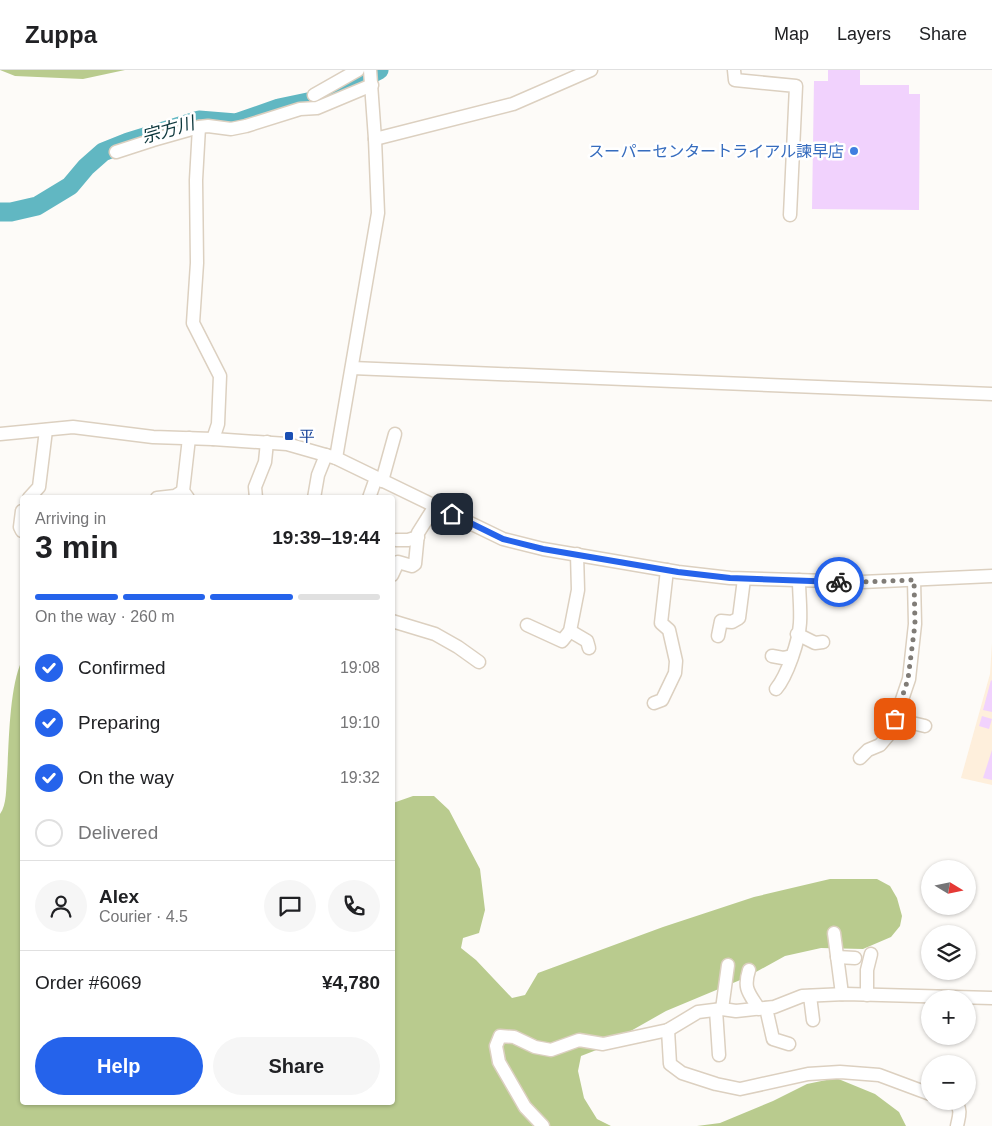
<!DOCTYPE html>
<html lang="en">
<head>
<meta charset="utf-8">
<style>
  :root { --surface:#fff; --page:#f6f6f6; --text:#202124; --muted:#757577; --line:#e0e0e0; --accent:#2563eb }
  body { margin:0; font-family:Arial,"Noto Sans JP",sans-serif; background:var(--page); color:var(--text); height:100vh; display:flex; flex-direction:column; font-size:19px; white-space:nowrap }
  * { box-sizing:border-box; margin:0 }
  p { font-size:16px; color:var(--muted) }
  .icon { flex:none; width:28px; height:28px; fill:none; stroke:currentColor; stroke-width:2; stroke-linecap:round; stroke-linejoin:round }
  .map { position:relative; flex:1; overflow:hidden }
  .details { position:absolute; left:20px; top:425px; width:375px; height:610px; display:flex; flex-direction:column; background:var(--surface); border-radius:5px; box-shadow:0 1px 4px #0004 }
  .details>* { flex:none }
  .needle { width:32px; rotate:100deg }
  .controls { position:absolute; left:921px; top:790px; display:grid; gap:10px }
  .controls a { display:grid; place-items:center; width:55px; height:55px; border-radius:50%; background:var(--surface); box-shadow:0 1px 4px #0004; font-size:25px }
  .pin { position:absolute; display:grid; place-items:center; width:42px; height:42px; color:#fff; margin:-21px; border-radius:10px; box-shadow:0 2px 8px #0006 }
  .courier { position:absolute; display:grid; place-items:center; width:50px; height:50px; margin:-25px; border:4px solid #2563eb; border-radius:50%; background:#fff; color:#222; box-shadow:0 1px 6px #0007 }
  .summary em { font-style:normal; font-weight:600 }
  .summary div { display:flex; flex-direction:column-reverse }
  .summary { display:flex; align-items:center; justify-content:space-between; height:85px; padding:0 15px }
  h1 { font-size:32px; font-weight:600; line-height:38px }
  .bar { display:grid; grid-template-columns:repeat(4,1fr); gap:8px 5px; align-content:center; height:60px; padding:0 15px }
  .bar i { height:6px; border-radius:4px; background:var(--line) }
  .bar .on { background:var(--accent) }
  .bar p { grid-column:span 4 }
  .line { display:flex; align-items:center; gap:12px; padding:0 15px; border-top:1px solid var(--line) }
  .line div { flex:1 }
  .round { display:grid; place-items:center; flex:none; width:52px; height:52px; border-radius:26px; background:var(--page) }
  ol { padding:0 15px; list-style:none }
  li { display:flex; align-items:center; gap:15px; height:55px }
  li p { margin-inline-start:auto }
  li .icon { padding:5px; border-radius:50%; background:var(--accent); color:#fff; stroke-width:4 }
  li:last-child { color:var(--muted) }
  li i { width:28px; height:28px; border:2px solid var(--line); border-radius:50% }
  .action { display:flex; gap:10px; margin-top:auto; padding:10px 15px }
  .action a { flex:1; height:58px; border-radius:30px; background:var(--accent); color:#fff; font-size:20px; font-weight:600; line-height:58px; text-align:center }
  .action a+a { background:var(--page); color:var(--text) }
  header { display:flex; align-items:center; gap:30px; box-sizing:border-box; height:70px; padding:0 25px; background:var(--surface); border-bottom:1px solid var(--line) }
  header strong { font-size:24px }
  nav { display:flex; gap:28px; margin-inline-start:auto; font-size:18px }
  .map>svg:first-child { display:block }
  .education { fill:#feefdc }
  .forest { fill:#b9cb8e }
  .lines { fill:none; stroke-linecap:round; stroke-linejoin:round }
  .river { stroke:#61b7c2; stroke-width:19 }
  .building { fill:#f1d2fd }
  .minor-casing { stroke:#dcd0c0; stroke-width:15 }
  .minor { stroke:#fff; stroke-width:12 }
  .done { stroke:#807c77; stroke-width:5; stroke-dasharray:0 9 }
  .route { stroke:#2563eb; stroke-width:6 }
  .shop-dot { fill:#3f7fe0; stroke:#fff; stroke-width:2 }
  .transit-dot { fill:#1a4fb4; stroke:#fff; stroke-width:2 }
  .labels { text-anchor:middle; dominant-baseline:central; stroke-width:5; stroke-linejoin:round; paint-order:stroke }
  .shop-label { font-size:16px; fill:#366cbe; stroke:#fff; text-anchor:end }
  .transit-label { font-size:16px; fill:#164399; stroke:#fff; text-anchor:start }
  .water-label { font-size:18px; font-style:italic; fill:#0e383d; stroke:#fff }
</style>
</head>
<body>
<header>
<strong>Zuppa</strong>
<nav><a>Map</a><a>Layers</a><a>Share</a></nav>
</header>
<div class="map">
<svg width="992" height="1056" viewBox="0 0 992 1056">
  <rect width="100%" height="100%" fill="#fdfbf8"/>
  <polygon class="education" points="992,573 992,715 961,708 990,604"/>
  <g class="forest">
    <polygon points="0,0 125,0 83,9 15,6"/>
    <path d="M22,590V1032H392L393,733L413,726H434L449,740L480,799L485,840L479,863L463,868L461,878L476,890L512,928L525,925L538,903L663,857L754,827L830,809H877L890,816L897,828L902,846L900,856L891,867L863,879L821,878L785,886L745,908L666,941L599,979L581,986L578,1001L584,1028L597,1049L611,1056H0V744C7,735 6,717 7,706C9,674 9,618 22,590Z"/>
    <polygon points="836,1008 875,1024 899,1042 906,1056 697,1056 720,1053 773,1031 807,1014"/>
  </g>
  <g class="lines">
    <polyline class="river" points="0,142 11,142 37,136 70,116 86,97 103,82 128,72 199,50 236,53 279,38 322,29 379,0"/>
  </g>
  <g class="building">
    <polygon points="828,0 860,0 860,15 909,15 909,24 920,24 919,140 812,139 814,11 828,11"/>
    <polygon points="991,610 992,611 992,642 983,640"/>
    <polygon points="982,646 992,649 989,659 979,656"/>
    <polygon points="992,680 992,710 983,708"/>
  </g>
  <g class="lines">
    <defs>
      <g id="minor">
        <polyline points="734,0 735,10 796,16 790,145"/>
        <polyline points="314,25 358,0"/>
        <polyline points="199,57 196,110 197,193 193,253 220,306 218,354 213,369"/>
        <polyline points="375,69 513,34 591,0"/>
        <polyline points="116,82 153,70 199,57 208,56 231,59 246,56 300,39 317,38 372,15"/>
        <polyline points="352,298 992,324"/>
        <polyline points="0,364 73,357 153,367 213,369 287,374 336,388 503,469 543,479 678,502 730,508 862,512 992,506"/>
        <polyline points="336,388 378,143 375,69 370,0"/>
        <polyline points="382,411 395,364"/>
        <polyline points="29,428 39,417 46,360"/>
        <polyline points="157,428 175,426 183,421"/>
        <polyline points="188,428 183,421 189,368"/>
        <polyline points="256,428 255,417 265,392 267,372"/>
        <polyline points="314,428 318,405 326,385"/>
        <polyline points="369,428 376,408"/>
        <polyline points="22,441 20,457 22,461"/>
        <polyline points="396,470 408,470 418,467"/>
        <polyline points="392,505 398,492 412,496 415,494 418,463 435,436"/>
        <polyline points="392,551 435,564 458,577 479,592"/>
        <polyline points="527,555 562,571 570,561 578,520 577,484"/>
        <polyline points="570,561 587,571 589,578"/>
        <polyline points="797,564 815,573 823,572"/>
        <polyline points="718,566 721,551 732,552 739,548 744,509"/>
        <polyline points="772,586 783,588 792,586"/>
        <path d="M776,619C787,606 799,571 800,553C801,539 799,524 799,510"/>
        <polyline points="654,633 662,630 675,603 676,591 669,560 661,553 667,500"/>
        <polyline points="895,649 925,656"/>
        <polyline points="860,688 868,680 880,675 891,662 909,609 915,554 914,510"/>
        <polyline points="834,863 842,924"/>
        <polyline points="837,887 855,888"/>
        <path d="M749,900C743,919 749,923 759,939"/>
        <polyline points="867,925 867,900 871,884"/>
        <polyline points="810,926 813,950"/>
        <polyline points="766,938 773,969 789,974"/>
        <polyline points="722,939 728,895"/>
        <polyline points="716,940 719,985"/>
        <polyline points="668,960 670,994 682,1003 716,1014 740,1019 808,1004 840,1002 879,1005 930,1024"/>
        <path d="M955,1031C962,1040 959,1046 957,1056"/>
        <polyline points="543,1056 525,1037 499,992 496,976 500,966 514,967 535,977 551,980 579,970 603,974 668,960 698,942 722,939 736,941 774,937 802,926 845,924 992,928"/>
      </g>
    </defs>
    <use href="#minor" class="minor-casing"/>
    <use href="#minor" class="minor"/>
  </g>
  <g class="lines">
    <polyline class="done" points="839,512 862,512 914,510 915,554 908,609 895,649"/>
    <polyline class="route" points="452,444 503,469 543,479 678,502 730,508 839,512"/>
  </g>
  <circle class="shop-dot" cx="854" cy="81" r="5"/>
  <rect class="transit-dot" x="284" y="361" width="10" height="10" rx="2.5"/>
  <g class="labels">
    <g class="shop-label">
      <text x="844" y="81">スーパーセンタートライアル諫早店</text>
    </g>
    <g class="transit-label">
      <text x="299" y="366">平</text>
    </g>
    <g class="water-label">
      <text transform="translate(168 60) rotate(-16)">宗方川</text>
    </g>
  </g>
</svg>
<div class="controls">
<a><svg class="needle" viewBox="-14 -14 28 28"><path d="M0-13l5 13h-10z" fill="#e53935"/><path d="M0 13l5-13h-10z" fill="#757577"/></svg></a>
<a><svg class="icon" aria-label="layers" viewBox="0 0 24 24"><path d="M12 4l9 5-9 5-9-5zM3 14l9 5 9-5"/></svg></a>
<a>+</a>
<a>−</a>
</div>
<div class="pin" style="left:895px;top:649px;background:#ea580c"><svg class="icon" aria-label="bag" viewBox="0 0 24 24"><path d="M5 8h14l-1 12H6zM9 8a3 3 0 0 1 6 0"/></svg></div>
<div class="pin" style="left:452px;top:444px;background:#1f2937"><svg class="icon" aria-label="home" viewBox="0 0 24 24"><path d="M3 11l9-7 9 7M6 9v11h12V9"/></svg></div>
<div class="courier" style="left:839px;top:512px"><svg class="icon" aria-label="bike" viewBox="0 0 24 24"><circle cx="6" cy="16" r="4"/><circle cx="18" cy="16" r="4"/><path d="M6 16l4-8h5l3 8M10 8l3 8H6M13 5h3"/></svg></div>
<section class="details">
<div class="summary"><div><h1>3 min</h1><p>Arriving in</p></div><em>19:39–19:44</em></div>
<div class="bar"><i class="on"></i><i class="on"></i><i class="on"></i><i></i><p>On the way · 260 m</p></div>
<ol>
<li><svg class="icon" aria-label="check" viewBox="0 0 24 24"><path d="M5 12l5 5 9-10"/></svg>Confirmed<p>19:08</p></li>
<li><svg class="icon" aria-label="check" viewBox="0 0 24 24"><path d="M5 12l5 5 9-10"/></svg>Preparing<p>19:10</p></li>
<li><svg class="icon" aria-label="check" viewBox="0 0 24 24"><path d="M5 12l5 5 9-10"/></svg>On the way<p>19:32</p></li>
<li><i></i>Delivered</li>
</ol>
<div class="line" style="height:90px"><a class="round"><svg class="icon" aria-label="person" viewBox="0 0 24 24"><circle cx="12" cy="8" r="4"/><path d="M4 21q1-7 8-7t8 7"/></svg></a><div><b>Alex</b><p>Courier · 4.5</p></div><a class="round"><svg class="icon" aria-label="chat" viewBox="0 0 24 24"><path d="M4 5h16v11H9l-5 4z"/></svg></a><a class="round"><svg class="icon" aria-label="phone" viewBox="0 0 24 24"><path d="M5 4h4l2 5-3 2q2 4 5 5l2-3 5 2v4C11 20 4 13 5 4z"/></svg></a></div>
<div class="line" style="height:65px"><div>Order #6069</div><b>¥4,780</b></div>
<div class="action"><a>Help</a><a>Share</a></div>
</section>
</div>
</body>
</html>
